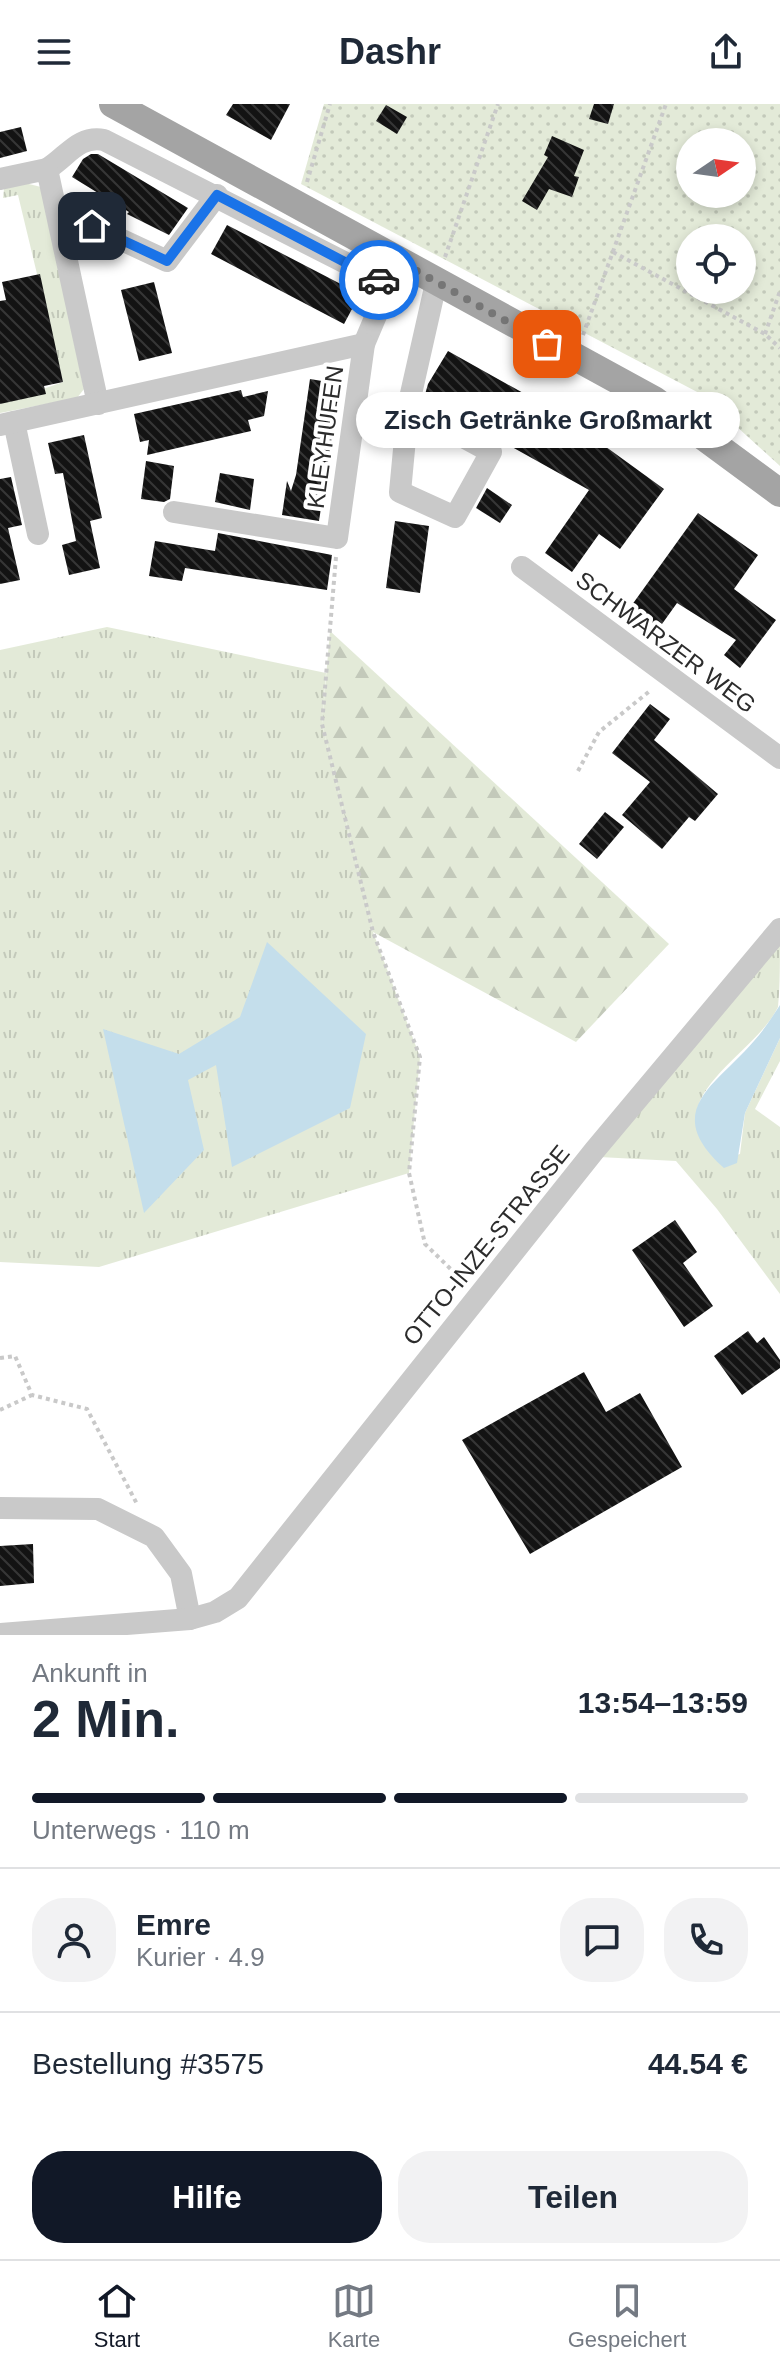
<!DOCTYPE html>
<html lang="de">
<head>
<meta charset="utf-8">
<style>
  :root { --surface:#fff; --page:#f2f2f3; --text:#1f2937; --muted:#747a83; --line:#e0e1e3; --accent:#111827 }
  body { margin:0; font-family:Arial,sans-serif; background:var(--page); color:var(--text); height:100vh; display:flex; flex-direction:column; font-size:30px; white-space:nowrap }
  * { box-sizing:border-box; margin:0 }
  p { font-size:26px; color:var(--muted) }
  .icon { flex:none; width:44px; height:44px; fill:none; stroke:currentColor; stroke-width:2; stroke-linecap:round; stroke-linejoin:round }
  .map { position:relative; height:1531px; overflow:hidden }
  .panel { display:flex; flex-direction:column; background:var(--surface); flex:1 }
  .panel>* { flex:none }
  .needle { width:52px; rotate:77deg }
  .buttons { position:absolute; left:676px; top:24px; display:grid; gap:16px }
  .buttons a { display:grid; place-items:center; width:80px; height:80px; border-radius:50%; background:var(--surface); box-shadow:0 4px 12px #0003; font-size:40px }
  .pin { position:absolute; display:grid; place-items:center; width:68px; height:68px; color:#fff; margin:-34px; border-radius:16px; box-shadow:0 4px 12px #0006 }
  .courier { position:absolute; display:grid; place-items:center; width:80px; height:80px; margin:-40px; border:6px solid #1a73e8; border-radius:50%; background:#fff; color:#222; box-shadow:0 2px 10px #0007 }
  .bubble { position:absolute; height:56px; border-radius:28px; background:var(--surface); box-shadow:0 4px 12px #0003; font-size:26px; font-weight:600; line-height:56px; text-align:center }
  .headline em { font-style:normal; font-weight:600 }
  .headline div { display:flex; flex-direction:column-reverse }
  .headline { display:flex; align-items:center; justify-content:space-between; height:136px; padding:0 32px }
  h1 { font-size:52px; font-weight:600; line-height:60px }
  .bar { display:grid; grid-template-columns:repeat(4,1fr); gap:12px 8px; align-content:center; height:96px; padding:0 32px }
  .bar i { height:10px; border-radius:6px; background:var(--line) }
  .bar .active { background:var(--accent) }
  .bar p { grid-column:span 4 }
  .line { display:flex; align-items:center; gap:20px; padding:0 32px; border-top:2px solid var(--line) }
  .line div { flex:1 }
  .round { display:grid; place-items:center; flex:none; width:84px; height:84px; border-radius:32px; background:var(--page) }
  .action { display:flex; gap:16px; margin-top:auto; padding:16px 32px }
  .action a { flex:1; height:92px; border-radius:32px; background:var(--accent); color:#fff; font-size:32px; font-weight:600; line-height:92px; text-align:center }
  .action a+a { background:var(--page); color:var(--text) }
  header { display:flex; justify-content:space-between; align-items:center; height:104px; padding:0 32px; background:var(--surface); font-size:36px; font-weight:600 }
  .dock { display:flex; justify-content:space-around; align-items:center; height:112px; border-top:2px solid var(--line); background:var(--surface); font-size:22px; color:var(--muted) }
  .dock a { display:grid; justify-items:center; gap:4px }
  .dock .active { color:var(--accent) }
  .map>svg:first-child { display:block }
  .grass { fill:url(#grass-tufts) }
  .forest { fill:url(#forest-firs) }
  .garden { fill:url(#garden-dots); fill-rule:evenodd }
  .water { fill:#c4deeb }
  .building { fill:url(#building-back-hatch) }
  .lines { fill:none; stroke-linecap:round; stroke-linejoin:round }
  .path { stroke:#c9c9c9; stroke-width:4; stroke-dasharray:4 4; stroke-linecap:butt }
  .minor { stroke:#c9c9c9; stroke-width:22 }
  .major { stroke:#a4a4a4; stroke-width:28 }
  .done { stroke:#767676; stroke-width:8; stroke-dasharray:0 14.4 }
  .route { stroke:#1a73e8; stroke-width:10 }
  .labels { text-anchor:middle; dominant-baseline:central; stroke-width:8; stroke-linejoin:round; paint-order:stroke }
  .street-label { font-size:24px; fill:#2c2c2c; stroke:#fff }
</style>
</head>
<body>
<header><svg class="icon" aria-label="menu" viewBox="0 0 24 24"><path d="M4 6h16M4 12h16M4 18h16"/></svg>Dashr<svg class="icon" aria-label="share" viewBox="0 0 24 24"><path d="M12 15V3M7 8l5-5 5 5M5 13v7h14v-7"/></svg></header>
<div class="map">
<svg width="780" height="1531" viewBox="0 0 780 1531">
  <defs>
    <pattern id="grass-tufts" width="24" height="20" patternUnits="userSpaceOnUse" patternTransform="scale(2)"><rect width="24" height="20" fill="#e3ead8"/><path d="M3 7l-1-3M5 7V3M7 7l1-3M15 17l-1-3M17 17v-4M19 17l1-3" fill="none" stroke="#c3c9ba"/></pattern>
    <pattern id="forest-firs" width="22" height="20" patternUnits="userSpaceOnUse" patternTransform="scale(2)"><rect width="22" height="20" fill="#e3ead8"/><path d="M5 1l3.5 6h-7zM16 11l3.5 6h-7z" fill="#c3c9ba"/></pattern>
    <pattern id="garden-dots" width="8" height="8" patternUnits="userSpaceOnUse" patternTransform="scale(2)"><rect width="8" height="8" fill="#e3ead8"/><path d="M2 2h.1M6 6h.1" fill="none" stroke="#c3c9ba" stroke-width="1.8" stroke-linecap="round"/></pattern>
    <pattern id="building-back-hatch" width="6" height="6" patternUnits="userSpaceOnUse" patternTransform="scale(2)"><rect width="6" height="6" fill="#131313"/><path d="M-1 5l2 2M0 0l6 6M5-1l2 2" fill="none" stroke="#363636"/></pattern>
  </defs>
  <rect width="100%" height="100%" fill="#fff"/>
  <g class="grass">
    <polygon points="25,79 41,83 84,285 77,294 0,309 0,300 63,278 18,91 3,94 4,85"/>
    <polygon points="107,523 326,569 322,620 373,828 420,953 409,1069 99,1163 0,1158 0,546"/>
    <path d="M780,836C780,854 780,887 778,903C760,941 697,974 696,1014C695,1029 709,1045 717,1057L740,1050L745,1009L780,934V957L755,1005L780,1023V1190L717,1105L676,1057L599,1053Z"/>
  </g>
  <polygon class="forest" points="330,527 669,840 576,938 373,828 322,620"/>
  <path class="garden" d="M324,0H780V362L701,290L301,80ZM690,38H742V90H690ZM690,134H742V186H690Z"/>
  <g class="water">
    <polygon points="267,838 366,930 350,1004 232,1063 216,961 188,976 204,1046 144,1109 103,925 179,950 240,913"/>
    <path d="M780,901V934L745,1009L737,1059L724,1064C659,1006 718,980 754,937C764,926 772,913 780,901Z"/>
  </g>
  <g class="building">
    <polygon points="233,0 290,0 271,36 226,11"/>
    <polygon points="594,0 614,0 608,20 589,15"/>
    <polygon points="386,1 407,13 397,30 376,17"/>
    <polygon points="21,23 27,47 0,54 0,28"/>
    <polygon points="552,32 584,46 574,72 579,73 572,93 549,85 537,106 522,97 548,53 544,51"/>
    <polygon points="91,50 98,50 188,104 169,131 127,110 129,108 72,73 83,55"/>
    <polygon points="227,121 360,190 344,220 211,150"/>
    <polygon points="40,170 63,278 44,282 46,290 0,300 0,197 6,196 2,178"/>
    <polygon points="154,178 172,249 139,257 121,186"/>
    <polygon points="448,247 593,328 591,332 664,385 620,445 599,430 572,468 545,449 589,386 424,294 428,280"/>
    <polygon points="310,275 340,280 319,417 282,411 287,377 291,387 296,371"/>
    <polygon points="241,286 243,293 268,287 264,312 248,316 251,327 147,351 149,336 140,338 134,310"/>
    <polygon points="84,331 102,414 90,417 100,464 69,471 62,441 76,437 63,369 55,370 48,339"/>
    <polygon points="146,357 174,362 170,395 164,398 141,395"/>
    <polygon points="220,369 254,375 250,406 215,398"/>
    <polygon points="11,373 22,421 8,424 20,476 0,480 0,375"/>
    <polygon points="487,384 512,401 500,419 476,404"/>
    <polygon points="698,409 758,451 734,485 776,516 740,564 724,551 736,536 677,499 657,527 629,505"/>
    <polygon points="395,417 429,422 420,489 386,484"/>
    <polygon points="218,429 332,451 327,486 185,464 182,477 149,472 155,437 215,447"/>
    <polygon points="650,600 670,615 654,636 718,690 695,717 689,713 662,745 622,711 650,678 612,649"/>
    <polygon points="605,708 624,723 597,755 579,740"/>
    <polygon points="675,1116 697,1148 683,1159 713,1202 684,1223 632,1146"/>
    <polygon points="748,1227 757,1239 764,1233 780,1256 780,1264 742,1291 714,1252"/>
    <polygon points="584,1268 606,1308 640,1289 682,1363 530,1450 462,1336"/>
    <polygon points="33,1440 34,1479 0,1482 0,1442"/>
  </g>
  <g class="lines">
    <g class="path">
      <polyline points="307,78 330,0"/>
      <polyline points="613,148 765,230 780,244"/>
      <polyline points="445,153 498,0"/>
      <polyline points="765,230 780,187"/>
      <polyline points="583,231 666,0"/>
      <polyline points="336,453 322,620 373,828 420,953 409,1069 425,1140 464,1178"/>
      <polyline points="578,667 599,628 651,586"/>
      <polyline points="0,1254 15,1252 32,1291 87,1305 137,1400"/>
      <polyline points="0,1306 32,1291"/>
    </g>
    <g class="minor">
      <path d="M47,65C67,53 78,31 104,36L389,181"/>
      <polyline points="0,75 47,65 98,300"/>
      <polyline points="58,112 66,110 167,157 217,91"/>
      <polyline points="364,240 394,169"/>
      <polyline points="408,303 400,388 455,413 491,348 408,303 436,179"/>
      <polyline points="604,316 633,285"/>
      <polyline points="14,318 38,430"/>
      <polyline points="0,321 364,240 337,434 174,408"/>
      <polyline points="522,463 780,654"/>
      <polyline points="0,1404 98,1405 154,1433 181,1470 190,1515"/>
      <polyline points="0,1530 190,1515 215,1508 238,1494 594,1047 780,825"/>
    </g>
    <polyline class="major" points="113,0 654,296 780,389"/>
  </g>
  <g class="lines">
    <polyline class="done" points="379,176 389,181 399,157 547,240"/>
    <polyline class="route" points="92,122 167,157 217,91 379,176"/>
  </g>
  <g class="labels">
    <g class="street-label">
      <text transform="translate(325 333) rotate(-82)">KLEYHUFEN</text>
      <text transform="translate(666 538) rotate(37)">SCHWARZER WEG</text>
      <text transform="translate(486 1141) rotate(-51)">OTTO-INZE-STRASSE</text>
    </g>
  </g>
</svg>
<div class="buttons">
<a><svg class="needle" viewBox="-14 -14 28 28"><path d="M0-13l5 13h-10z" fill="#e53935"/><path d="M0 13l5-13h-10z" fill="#747a83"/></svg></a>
<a><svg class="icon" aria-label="locate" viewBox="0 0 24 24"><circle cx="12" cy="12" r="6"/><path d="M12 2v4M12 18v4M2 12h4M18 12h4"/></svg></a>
</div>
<div class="pin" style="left:547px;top:240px;background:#ea580c"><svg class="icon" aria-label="bag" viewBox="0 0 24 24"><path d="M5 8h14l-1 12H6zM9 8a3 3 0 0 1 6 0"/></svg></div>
<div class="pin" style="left:92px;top:122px;background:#1f2937"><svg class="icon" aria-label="home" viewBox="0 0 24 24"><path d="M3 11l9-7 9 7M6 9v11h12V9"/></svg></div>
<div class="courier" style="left:379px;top:176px"><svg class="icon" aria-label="car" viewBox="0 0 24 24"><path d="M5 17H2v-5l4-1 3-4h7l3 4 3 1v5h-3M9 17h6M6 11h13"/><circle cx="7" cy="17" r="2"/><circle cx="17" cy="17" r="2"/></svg></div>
<div class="bubble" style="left:356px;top:288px;width:384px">Zisch Getränke Großmarkt</div>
</div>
<section class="panel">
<div class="headline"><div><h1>2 Min.</h1><p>Ankunft in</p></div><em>13:54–13:59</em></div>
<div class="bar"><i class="active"></i><i class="active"></i><i class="active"></i><i></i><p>Unterwegs · 110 m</p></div>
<div class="line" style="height:144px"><a class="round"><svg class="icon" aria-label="person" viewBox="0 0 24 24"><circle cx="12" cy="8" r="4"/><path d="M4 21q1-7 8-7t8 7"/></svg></a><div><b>Emre</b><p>Kurier · 4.9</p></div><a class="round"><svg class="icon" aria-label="chat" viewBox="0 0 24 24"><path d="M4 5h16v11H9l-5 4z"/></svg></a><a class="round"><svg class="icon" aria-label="phone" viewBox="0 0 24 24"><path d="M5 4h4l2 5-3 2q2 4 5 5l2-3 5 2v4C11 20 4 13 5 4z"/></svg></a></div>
<div class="line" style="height:104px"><div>Bestellung #3575</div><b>44.54 €</b></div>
<div class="action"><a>Hilfe</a><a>Teilen</a></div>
</section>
<nav class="dock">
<a class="active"><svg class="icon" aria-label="home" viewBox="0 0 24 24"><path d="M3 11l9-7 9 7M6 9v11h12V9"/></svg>Start</a>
<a><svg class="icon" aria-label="map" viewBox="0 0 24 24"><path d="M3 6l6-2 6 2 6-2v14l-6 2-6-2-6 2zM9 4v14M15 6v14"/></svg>Karte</a>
<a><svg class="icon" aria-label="saved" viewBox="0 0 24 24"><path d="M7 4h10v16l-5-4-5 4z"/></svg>Gespeichert</a>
</nav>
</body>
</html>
